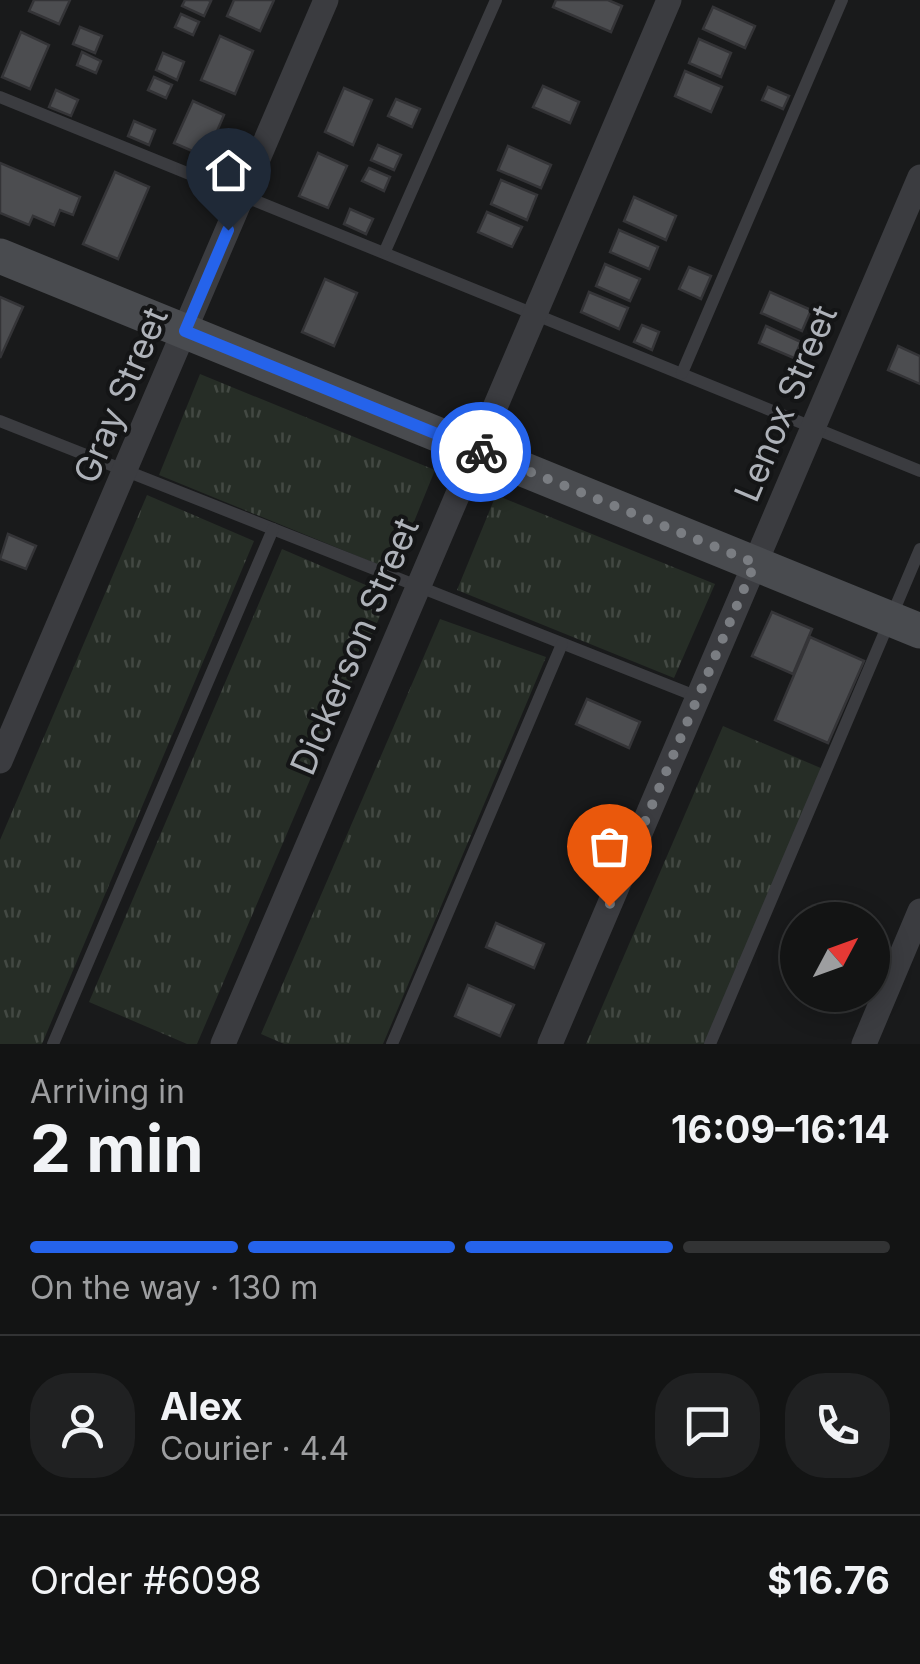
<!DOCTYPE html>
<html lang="en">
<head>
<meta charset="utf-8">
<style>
  :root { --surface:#131414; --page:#202122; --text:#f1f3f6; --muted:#9d9ea0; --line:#323334; --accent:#2563eb }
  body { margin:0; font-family:Inter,sans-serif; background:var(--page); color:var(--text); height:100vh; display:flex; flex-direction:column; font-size:38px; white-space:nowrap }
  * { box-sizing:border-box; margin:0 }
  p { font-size:32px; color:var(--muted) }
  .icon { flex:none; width:55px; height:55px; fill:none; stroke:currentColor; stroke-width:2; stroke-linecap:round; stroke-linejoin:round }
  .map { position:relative; height:1044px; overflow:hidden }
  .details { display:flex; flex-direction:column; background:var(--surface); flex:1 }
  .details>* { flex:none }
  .needle { width:65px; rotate:49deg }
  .tools { position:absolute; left:780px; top:902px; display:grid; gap:20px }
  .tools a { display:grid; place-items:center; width:110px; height:110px; border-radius:50%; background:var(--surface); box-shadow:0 5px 25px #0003,0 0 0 2px var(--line); font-size:50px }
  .pin { position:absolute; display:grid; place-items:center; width:85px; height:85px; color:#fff; margin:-102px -42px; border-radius:50% 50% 50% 0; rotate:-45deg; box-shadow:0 0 10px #0007 }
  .pin .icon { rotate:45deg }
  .courier { position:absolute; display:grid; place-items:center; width:100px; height:100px; margin:-50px; border:8px solid #2563eb; border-radius:50%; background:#fff; color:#222; box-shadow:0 2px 12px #0007 }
  .head em { font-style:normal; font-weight:700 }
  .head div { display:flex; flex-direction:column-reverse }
  .head { display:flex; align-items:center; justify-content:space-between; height:170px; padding:0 30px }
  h1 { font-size:65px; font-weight:700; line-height:75px }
  .bar { display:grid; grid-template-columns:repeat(4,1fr); gap:15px 10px; align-content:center; height:120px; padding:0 30px }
  .bar i { height:12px; border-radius:8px; background:var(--line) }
  .bar .current { background:var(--accent) }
  .bar p { grid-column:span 4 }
  .line { display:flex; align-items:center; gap:25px; padding:0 30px; border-top:2px solid var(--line) }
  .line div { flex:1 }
  .round { display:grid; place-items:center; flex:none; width:105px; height:105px; border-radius:40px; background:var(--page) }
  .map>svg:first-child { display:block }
  .grass { fill:url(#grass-tufts) }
  .building { fill:#4c4d50; stroke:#343437; stroke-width:2.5 }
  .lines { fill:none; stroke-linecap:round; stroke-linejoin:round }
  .lane { stroke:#3b3c40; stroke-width:12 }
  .street { stroke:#3b3c40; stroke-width:25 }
  .secondary { stroke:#494b4f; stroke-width:35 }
  .done { stroke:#7a7d82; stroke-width:10; stroke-dasharray:0 18 }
  .route { stroke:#2563eb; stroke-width:12 }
  .labels { text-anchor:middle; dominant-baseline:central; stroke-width:8; stroke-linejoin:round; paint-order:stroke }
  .street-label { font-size:35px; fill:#aeb2b9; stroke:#141516 }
</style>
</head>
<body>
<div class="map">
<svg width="920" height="1044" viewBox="0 0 920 1044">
  <defs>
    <pattern id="grass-tufts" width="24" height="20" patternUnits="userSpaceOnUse" patternTransform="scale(2.5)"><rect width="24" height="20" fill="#262d26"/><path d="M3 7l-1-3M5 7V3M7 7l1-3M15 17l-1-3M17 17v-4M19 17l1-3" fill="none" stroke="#434943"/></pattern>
  </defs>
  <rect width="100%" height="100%" fill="#191a1b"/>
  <g class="grass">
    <polygon points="200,374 435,470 394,571 159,475"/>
    <polygon points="147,495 254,541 42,1044 0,1044 0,840"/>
    <polygon points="496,495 715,584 674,678 457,590"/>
    <polygon points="282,549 389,595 197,1044 187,1044 89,1002"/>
    <polygon points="440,619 546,657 383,1044 284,1044 261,1034"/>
    <polygon points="723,726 823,769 705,1044 586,1044"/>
  </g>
  <g class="building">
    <polygon points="34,0 70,0 59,24 29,11"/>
    <polygon points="185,0 208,0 211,1 204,16 182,6"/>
    <polygon points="234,0 274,0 260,31 227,16"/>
    <polygon points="556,0 608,0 622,6 611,32 553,7"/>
    <polygon points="713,7 755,26 745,48 703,29"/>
    <polygon points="181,14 199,22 193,35 175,27"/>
    <polygon points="80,27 102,36 95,53 73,44"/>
    <polygon points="21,32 49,45 30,89 2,77"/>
    <polygon points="220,36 253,51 235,94 201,80"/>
    <polygon points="699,39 731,53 721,77 689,63"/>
    <polygon points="82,52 101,61 96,73 77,65"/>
    <polygon points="163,53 184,62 177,80 156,70"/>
    <polygon points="685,71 722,87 711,112 675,96"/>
    <polygon points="154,77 172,85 166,98 148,90"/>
    <polygon points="543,86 579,102 570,123 533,107"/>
    <polygon points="768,87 789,96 783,109 762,100"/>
    <polygon points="344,88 372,100 353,145 325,132"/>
    <polygon points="56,90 78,100 71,116 49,107"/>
    <polygon points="396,99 420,109 412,127 388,116"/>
    <polygon points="193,101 224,115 206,157 174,143"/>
    <polygon points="134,121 155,130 149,145 128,136"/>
    <polygon points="378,145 401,155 394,170 371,160"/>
    <polygon points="508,146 551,165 541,188 498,170"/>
    <polygon points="318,153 347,166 328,208 299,196"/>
    <polygon points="0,163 80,197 73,215 60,210 54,225 33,216 29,225 0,213"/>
    <polygon points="369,168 390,177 384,191 362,181"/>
    <polygon points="115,172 149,187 118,259 83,244"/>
    <polygon points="501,180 537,195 527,220 491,204"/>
    <polygon points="634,197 676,216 666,240 624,221"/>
    <polygon points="350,209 373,219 366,234 344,224"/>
    <polygon points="487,212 522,227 512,247 478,232"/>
    <polygon points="619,230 658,247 649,269 610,252"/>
    <polygon points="605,264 640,279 630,301 596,286"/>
    <polygon points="689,267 711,276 701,299 679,289"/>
    <polygon points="325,279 357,293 334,346 302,332"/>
    <polygon points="589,292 628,308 619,329 581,312"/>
    <polygon points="770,292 811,310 802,331 761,313"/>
    <polygon points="0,297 23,307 0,358"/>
    <polygon points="642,325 659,332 652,350 634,342"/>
    <polygon points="766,326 801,342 794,358 759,343"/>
    <polygon points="898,346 920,356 920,384 888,370"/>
    <polygon points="8,534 36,546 26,569 0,559"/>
    <polygon points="772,612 812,629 793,674 752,656"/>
    <polygon points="810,637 864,661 828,743 775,720"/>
    <polygon points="587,699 640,722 629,748 576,724"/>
    <polygon points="496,923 544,944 534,968 486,947"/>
    <polygon points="468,985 514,1005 500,1036 455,1016"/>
  </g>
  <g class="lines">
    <g class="lane">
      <polyline points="0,97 920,471"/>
      <polyline points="385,251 496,0"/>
      <polyline points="682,373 842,0"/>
      <polyline points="0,421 698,697"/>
      <polyline points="53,1044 273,529"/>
      <polyline points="392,1044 562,644"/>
      <polyline points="710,1044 920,549"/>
    </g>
    <g class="street">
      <polyline points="0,761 326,0"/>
      <polyline points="223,1044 669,0"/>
      <polyline points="550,1044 920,177"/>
      <polyline points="864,1044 920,911"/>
    </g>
    <polyline class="secondary" points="0,256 920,631"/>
  </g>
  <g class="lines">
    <polyline class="done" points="481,452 755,563 609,906"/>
    <polyline class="route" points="228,230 185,331 481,452"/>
  </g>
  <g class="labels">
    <g class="street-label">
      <text transform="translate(120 395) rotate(-67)">Gray Street</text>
      <text transform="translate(785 403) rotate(-67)">Lenox Street</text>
      <text transform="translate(354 646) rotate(-67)">Dickerson Street</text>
    </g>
  </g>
</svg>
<div class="tools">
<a><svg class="needle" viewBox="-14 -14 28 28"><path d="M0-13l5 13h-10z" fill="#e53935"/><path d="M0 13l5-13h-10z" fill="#9d9ea0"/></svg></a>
</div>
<div class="pin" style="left:609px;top:906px;background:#ea580c"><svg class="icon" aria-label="bag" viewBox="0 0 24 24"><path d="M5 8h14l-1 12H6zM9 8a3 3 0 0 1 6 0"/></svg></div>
<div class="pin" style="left:228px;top:230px;background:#1f2937"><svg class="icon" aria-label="home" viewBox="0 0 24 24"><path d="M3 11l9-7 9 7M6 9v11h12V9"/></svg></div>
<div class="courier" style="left:481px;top:452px"><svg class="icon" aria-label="bike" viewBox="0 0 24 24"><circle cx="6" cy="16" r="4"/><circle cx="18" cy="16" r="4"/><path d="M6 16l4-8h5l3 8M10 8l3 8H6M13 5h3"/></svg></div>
</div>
<section class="details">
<div class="head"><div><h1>2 min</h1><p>Arriving in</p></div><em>16:09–16:14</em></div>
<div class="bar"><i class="current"></i><i class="current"></i><i class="current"></i><i></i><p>On the way · 130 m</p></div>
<div class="line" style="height:180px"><a class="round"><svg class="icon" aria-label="person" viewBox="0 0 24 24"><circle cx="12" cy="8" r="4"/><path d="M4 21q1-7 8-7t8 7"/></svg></a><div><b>Alex</b><p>Courier · 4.4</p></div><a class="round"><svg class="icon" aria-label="chat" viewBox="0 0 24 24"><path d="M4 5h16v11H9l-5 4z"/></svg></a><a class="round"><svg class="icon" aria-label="phone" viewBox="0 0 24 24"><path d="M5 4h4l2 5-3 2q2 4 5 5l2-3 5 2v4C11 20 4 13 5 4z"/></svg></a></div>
<div class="line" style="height:130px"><div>Order #6098</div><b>$16.76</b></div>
</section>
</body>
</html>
